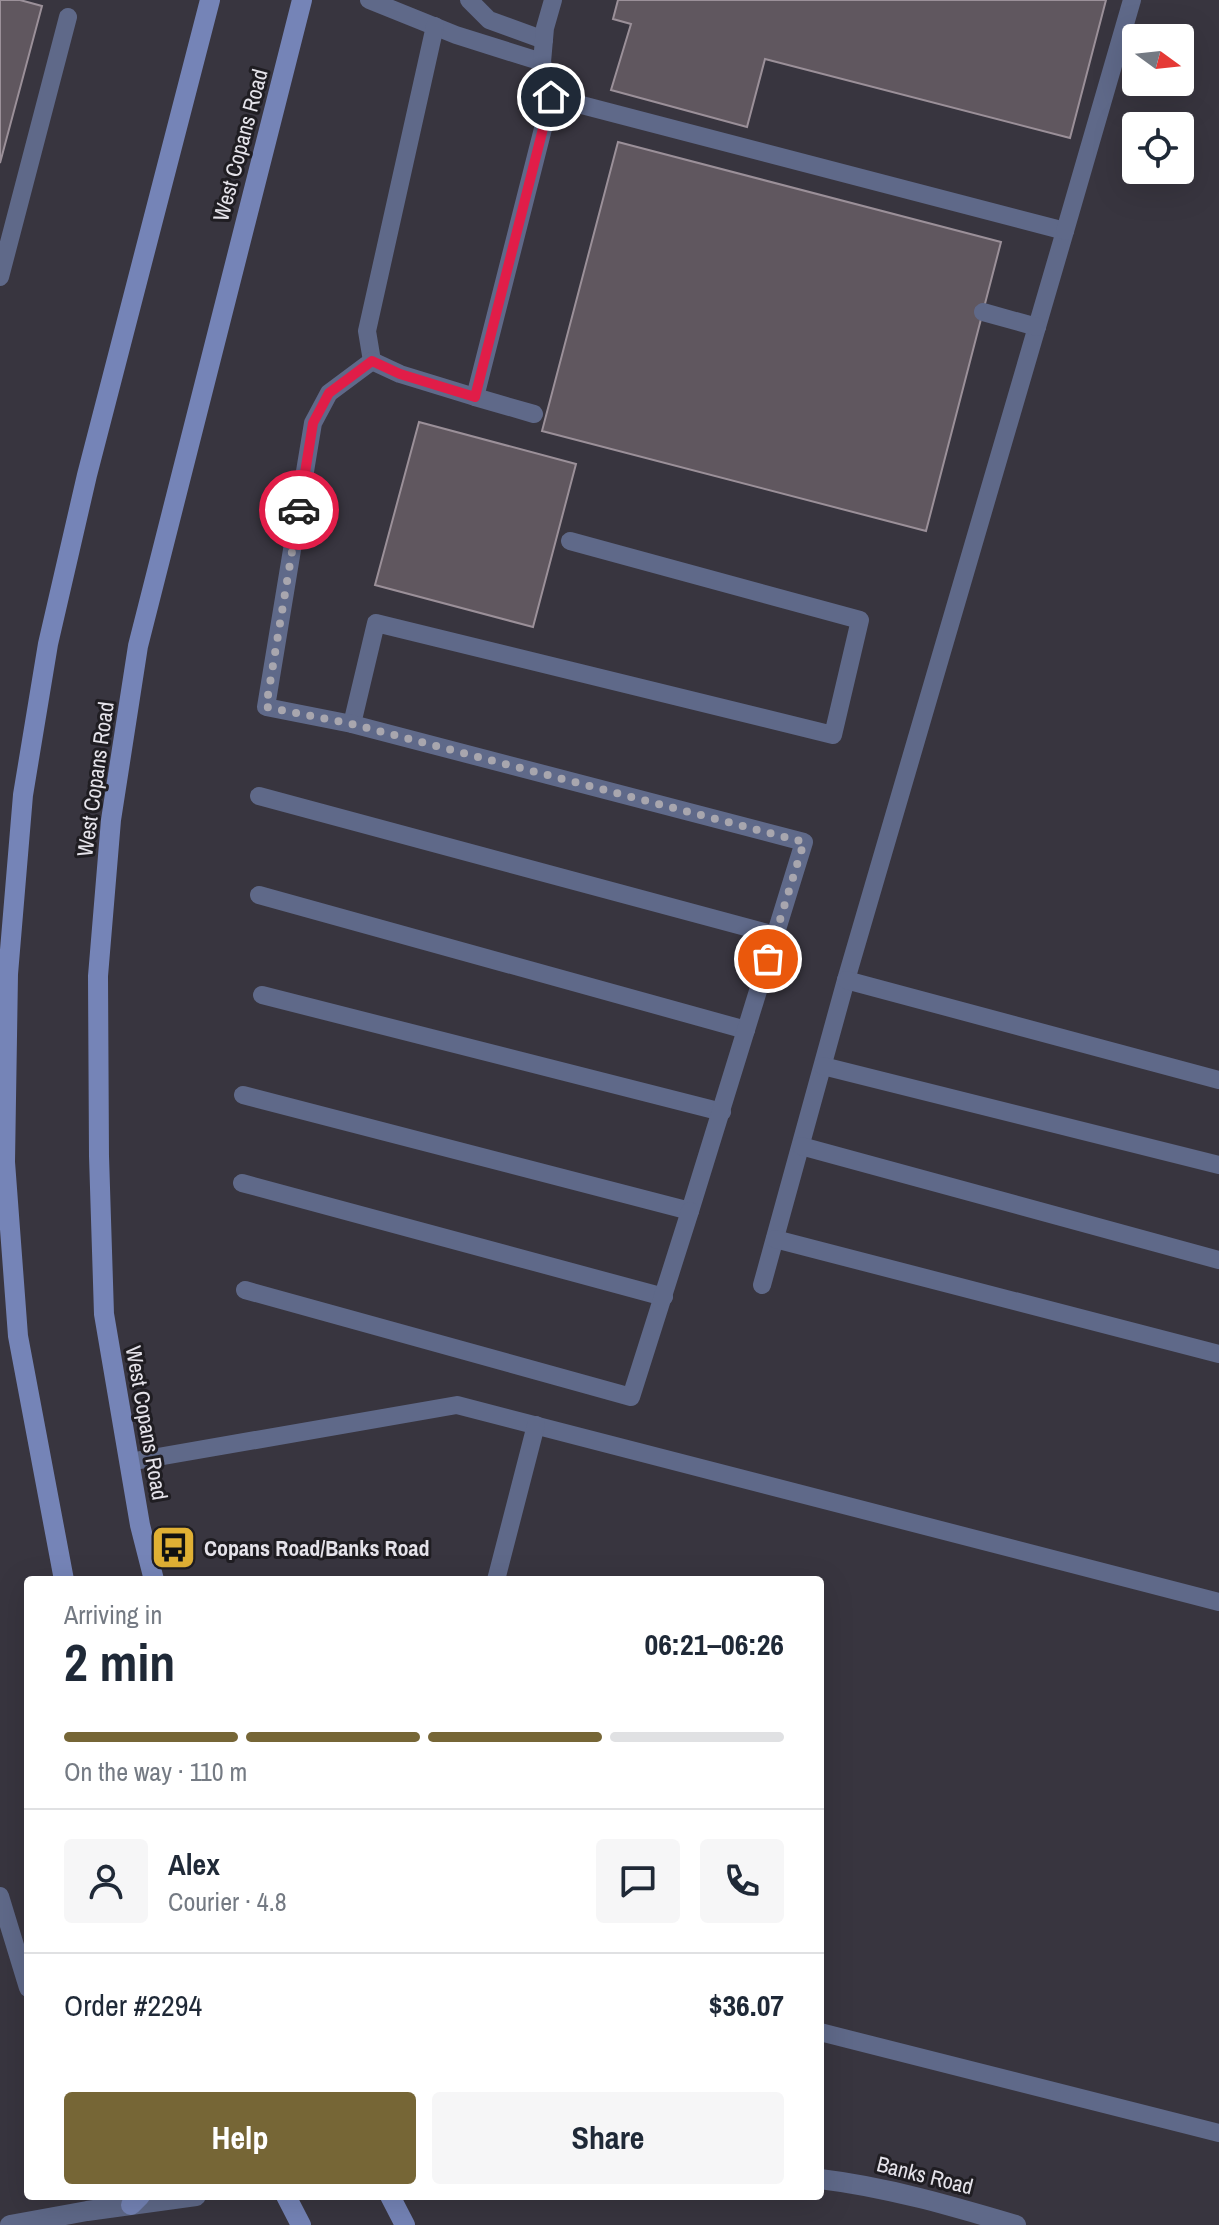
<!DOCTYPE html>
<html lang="en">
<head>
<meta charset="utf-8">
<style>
  :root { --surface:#fff; --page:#f6f6f7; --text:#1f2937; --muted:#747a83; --line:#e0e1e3; --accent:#766636 }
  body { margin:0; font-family:"Archivo Narrow",sans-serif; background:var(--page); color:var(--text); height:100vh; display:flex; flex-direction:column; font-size:30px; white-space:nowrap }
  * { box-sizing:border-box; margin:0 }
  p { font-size:26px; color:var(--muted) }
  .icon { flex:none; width:44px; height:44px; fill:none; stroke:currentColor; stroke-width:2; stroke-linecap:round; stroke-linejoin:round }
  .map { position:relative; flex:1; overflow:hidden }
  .details { position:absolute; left:24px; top:1576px; width:800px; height:624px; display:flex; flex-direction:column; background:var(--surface); border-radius:8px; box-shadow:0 8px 32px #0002 }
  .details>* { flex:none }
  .needle { width:52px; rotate:105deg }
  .fabs { position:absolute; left:1122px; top:24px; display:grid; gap:16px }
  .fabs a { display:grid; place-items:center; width:72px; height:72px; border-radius:8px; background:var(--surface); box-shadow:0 8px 32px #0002; font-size:40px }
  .pin { position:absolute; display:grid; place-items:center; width:68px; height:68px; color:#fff; margin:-34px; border:4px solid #fff; border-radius:50%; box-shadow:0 2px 8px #0007 }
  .courier { position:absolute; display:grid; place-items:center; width:80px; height:80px; margin:-40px; border:6px solid #e11d48; border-radius:50%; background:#fff; color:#222; box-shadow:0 2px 10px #0007 }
  .summary em { font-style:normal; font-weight:700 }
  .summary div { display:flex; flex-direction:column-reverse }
  .summary { display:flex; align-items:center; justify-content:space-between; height:136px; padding:0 40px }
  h1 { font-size:52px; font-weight:700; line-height:60px }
  .bar { display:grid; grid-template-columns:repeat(4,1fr); gap:12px 8px; align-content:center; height:96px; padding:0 40px }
  .bar i { height:10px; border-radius:6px; background:var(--line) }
  .bar .on { background:var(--accent) }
  .bar p { grid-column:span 4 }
  .line { display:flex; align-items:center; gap:20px; padding:0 40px; border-top:2px solid var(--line) }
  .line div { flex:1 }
  .round { display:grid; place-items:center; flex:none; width:84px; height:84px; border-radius:8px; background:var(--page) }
  .action { display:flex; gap:16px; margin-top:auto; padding:16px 40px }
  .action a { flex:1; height:92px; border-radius:8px; background:var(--accent); color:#fff; font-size:32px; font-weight:700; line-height:92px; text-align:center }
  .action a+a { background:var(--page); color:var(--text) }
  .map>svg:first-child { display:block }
  .building { fill:#60575f; stroke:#9b9099; stroke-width:2 }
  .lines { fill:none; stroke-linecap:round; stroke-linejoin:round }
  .service { stroke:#5f6989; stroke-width:18 }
  .tertiary { stroke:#5f6989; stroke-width:20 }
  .secondary { stroke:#7584b7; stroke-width:20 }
  .done { stroke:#a8a6ae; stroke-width:8; stroke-dasharray:0 14.4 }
  .route { stroke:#e11d48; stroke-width:10 }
  .labels { text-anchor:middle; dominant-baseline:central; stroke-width:6; stroke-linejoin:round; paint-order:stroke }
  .street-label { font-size:22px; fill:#e5e3ea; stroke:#1f1d22 }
  .poi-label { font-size:22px; font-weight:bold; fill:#e5e3ea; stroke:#1f1d22; text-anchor:start }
</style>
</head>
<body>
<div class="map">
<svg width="1219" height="2225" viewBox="0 0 1219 2225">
  <rect width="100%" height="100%" fill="#38353f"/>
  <g class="building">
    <polygon points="0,0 20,0 42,6 0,163"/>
    <polygon points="618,0 1106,0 1070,138 765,59 747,127 611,90 631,24 613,19"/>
    <polygon points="618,142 1001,242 926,531 542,431"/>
    <polygon points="419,422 576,464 533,627 375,585"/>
  </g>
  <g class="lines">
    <g class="service">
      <polyline points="369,0 456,35 542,62"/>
      <polyline points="469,0 489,20 544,40"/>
      <polyline points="553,0 545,28 542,62 551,97 1065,231 846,980 762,1285"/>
      <polyline points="1065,231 1132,0"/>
      <polyline points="0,277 68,17"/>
      <polyline points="983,312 1037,327"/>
      <polyline points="372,361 367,331 435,26"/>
      <polyline points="372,361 400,374 475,397"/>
      <polyline points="534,414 475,397 551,97"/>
      <polyline points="352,724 376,623 833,735 860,620 570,541"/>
      <polyline points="259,796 775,935"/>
      <polyline points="259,895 746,1030"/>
      <polyline points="846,980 1219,1080"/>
      <polyline points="262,995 722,1112"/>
      <polyline points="823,1066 1219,1165"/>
      <polyline points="243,1095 690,1211 804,842 352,724 266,707 313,423 329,393 372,361"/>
      <polyline points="801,1146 1219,1260"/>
      <polyline points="242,1183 664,1297"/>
      <polyline points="775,1239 1219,1354"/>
      <polyline points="245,1290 631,1397 690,1211"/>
      <polyline points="129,1462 457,1405 1219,1602"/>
      <polyline points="496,1580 536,1425"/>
      <polyline points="0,1896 28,1988"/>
      <polyline points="820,2032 1219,2133"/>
    </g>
    <g class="tertiary">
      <path d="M820,2179C887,2187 952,2206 1016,2225"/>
      <polyline points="10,2225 87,2211 196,2196"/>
    </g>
    <g class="secondary">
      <polyline points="64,1580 18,1336 5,1162 8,974 23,795 48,644 87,475 210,0"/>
      <polyline points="154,1580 140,1525 104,1314 99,1156 98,976 111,820 138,646 302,0"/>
      <polyline points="286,2196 301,2225"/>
      <polyline points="390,2196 405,2225"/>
      <polyline points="131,2205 140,2196"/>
    </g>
  </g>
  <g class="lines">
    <polyline class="done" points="299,510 266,707 352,724 804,842 768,959"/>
    <polyline class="route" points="299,510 313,423 329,393 372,361 400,374 475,397 551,97"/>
  </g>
  <defs>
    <symbol id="bus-square" viewBox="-11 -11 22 22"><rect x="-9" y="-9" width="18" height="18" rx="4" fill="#e0b034" stroke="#1f1d22"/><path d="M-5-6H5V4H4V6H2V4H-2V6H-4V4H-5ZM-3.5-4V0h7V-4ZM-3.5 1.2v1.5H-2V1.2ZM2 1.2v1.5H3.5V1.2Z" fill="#111"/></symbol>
  </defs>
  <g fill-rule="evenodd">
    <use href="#bus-square" x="148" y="1522" width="51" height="51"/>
  </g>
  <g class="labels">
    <g class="street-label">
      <text transform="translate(240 145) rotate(-75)">West Copans Road</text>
      <text transform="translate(95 779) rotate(-82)">West Copans Road</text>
      <text transform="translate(147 1423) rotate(80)">West Copans Road</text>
      <text transform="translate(925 2175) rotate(14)">Banks Road</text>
    </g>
    <g class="poi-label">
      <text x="204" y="1548">Copans Road/Banks Road</text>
    </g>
  </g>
</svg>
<div class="fabs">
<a><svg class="needle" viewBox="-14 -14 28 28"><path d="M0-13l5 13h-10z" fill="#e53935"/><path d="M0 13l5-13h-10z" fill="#747a83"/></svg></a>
<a><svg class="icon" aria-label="locate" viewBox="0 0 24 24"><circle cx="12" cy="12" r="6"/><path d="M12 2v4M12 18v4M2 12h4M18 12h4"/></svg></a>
</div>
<div class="pin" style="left:768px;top:959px;background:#ea580c"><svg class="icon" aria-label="bag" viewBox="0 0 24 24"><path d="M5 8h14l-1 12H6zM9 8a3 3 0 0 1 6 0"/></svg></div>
<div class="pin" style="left:551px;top:97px;background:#1f2937"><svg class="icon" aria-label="home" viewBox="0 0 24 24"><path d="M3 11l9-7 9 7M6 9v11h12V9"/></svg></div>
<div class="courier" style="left:299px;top:510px"><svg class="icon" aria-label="car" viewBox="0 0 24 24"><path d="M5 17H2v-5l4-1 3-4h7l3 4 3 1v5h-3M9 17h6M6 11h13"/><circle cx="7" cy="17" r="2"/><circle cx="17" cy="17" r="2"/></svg></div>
<section class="details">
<div class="summary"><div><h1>2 min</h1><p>Arriving in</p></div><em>06:21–06:26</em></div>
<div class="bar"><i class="on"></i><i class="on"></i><i class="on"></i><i></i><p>On the way · 110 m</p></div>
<div class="line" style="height:144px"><a class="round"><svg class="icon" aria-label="person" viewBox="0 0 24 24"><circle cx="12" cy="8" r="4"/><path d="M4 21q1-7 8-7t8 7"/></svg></a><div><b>Alex</b><p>Courier · 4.8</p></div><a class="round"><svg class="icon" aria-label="chat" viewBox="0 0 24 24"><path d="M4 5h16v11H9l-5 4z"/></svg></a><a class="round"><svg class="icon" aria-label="phone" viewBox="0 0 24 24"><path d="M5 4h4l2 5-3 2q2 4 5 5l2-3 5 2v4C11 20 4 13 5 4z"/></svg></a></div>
<div class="line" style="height:104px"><div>Order #2294</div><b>$36.07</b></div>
<div class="action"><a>Help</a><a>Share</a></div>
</section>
</div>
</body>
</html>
